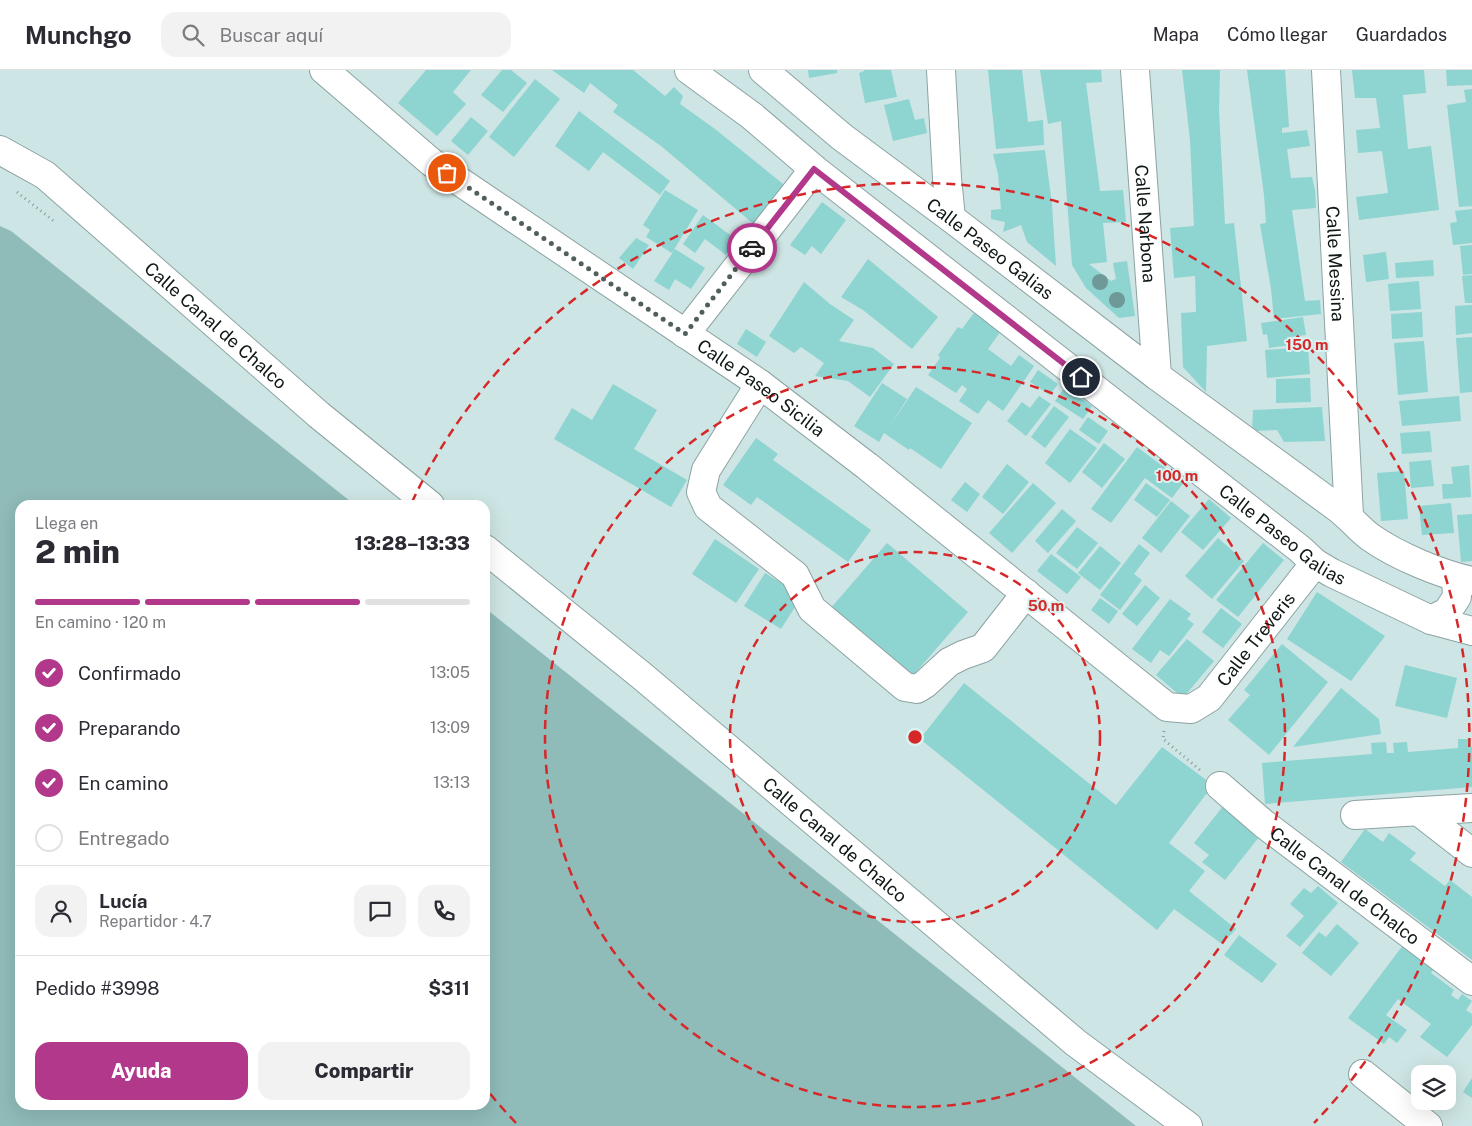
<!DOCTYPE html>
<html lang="es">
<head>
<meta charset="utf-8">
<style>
  :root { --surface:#fff; --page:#f2f2f3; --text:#2b2b33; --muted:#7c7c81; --line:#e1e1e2; --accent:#b2388b }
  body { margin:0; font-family:"Public Sans",sans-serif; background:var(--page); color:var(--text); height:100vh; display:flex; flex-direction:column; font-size:19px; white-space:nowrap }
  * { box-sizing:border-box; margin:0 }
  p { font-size:16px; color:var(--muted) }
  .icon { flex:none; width:28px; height:28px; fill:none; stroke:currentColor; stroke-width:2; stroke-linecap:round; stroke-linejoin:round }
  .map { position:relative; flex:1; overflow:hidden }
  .panel { position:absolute; left:15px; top:430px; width:475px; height:610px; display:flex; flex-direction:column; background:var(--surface); border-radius:15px; box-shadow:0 5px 20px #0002 }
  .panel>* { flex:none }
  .tools { position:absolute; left:1411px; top:995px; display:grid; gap:10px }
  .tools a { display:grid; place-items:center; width:45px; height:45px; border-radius:10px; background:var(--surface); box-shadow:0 5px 20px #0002; font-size:25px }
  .pin { position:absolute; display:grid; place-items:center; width:42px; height:42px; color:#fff; margin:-21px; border:2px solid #fff; border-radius:50%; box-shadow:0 1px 5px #0007 }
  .courier { position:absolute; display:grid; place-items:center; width:50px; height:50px; margin:-25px; border:4px solid #b2388b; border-radius:50%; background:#fff; color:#222; box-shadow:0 1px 6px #0007 }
  .summary em { font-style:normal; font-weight:800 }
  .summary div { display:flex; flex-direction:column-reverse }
  .summary { display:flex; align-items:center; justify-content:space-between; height:85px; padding:0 20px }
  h1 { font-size:32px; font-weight:800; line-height:38px }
  .bar { display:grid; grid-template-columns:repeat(4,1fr); gap:8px 5px; align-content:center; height:60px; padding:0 20px }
  .bar i { height:6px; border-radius:4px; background:var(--line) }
  .bar .active { background:var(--accent) }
  .bar p { grid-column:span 4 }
  .line { display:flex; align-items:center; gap:12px; padding:0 20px; border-top:1px solid var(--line) }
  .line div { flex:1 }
  .round { display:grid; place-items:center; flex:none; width:52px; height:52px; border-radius:15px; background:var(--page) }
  ol { padding:0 20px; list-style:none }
  li { display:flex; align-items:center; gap:15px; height:55px }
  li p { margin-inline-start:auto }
  li .icon { padding:5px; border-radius:50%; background:var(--accent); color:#fff; stroke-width:4 }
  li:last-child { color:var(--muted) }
  li i { width:28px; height:28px; border:2px solid var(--line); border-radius:50% }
  .action { display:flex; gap:10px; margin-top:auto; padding:10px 20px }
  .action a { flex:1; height:58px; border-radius:15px; background:var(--accent); color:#fff; font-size:20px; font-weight:800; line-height:58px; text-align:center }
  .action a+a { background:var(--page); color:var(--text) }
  header { display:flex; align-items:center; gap:30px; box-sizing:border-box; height:70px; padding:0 25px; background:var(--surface); border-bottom:1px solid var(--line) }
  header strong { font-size:24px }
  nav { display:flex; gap:28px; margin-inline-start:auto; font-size:18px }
  .search { width:350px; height:45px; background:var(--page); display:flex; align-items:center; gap:12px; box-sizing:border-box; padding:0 18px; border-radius:15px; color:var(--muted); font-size:19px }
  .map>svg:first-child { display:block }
  .green { fill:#8fbbb9 }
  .building { fill:#8ed4d1 }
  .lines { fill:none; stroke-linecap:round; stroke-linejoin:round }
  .minor-casing { stroke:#8ca3a2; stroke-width:30 }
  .path { stroke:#8a9c9c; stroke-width:3; stroke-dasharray:1 4; stroke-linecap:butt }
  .minor { stroke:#fff; stroke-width:28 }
  .tree { fill:#6e9998 }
  .done { stroke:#515e5e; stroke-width:5; stroke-dasharray:0 9 }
  .route { stroke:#b2388b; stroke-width:6 }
  .ring { fill:none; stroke:#d62828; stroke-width:2.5; stroke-dasharray:9 6 }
  .labels { text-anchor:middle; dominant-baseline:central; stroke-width:4; stroke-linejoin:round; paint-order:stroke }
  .street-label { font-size:18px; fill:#0e1616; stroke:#daf2f1 }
  .centre { fill:#d62828; stroke:#daf2f1; stroke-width:2.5 }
  .ring-label { font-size:15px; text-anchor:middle; font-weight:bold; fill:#d62828; stroke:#daf2f1; stroke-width:4; stroke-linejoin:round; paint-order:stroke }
</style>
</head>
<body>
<header>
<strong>Munchgo</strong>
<div class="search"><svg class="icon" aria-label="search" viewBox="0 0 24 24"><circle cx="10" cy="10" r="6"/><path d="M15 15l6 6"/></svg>Buscar aquí</div>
<nav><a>Mapa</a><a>Cómo llegar</a><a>Guardados</a></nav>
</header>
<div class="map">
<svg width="1472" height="1056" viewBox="0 0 1472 1056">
  <rect width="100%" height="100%" fill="#cde5e4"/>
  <polygon class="green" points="0,156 11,161 355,435 20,435 20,1035 485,1035 485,538 1136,1056 0,1056"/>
  <g class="building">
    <polygon points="426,0 471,0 453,22 466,34 437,66 398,33"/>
    <polygon points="502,0 511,0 527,13 503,42 481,25"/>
    <polygon points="552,0 633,0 665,26 674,17 683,26 680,34 715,59 788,118 756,156 661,76 613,42 618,35 590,13 584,23"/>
    <polygon points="808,0 837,0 837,3 809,8"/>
    <polygon points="864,0 891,0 897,27 865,33 859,3 864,1"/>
    <polygon points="988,0 1022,0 1028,52 1043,50 1044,75 996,79"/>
    <polygon points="1040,0 1101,0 1102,12 1086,13 1100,121 1123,120 1126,152 1103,153 1107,192 1089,194 1111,211 1116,209 1113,193 1127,191 1135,246 1119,248 1086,218 1072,195 1061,51 1048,54"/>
    <polygon points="1182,0 1220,0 1219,41 1225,154 1234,153 1247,271 1207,276 1206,322 1183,297 1181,243 1196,242 1195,206 1174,208 1170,158 1194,156 1190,70"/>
    <polygon points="1247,0 1285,0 1289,57 1282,58 1282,63 1307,60 1310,76 1287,79 1291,108 1312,107 1315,120 1316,138 1292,140 1305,231 1320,230 1321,244 1274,249 1271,219 1260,154 1266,153 1264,125"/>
    <polygon points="1352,0 1424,0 1426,23 1403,25 1408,79 1431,76 1439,140 1359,150 1356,127 1388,123 1382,81 1358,83 1356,60 1380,58 1376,28 1355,28"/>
    <polygon points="1446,0 1472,0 1472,15 1447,16"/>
    <polygon points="535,9 560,29 514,87 489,67"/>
    <polygon points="1472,19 1472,136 1459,137 1447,35 1466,32 1464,20"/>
    <polygon points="909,29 915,50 924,48 927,63 893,71 884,35"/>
    <polygon points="579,41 670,111 660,125 603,82 589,101 555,76"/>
    <polygon points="471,47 488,61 468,85 451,71"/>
    <polygon points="1045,80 1052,135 1056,196 1027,172 1021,155 1003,162 1005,152 991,149 991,140 1001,139 998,104 993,84"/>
    <polygon points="665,120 698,140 672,183 646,167 650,160 643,155"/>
    <polygon points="822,132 846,150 821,184 812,176 805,185 790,175"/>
    <polygon points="1472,139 1472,173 1453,175 1450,153 1457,152 1455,141"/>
    <polygon points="703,145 737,170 726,185 705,169 695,183 683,174"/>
    <polygon points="636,168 649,175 633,199 619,188"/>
    <polygon points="1472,175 1472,204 1463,205 1460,176"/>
    <polygon points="675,179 705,198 691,219 675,209 669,220 654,211"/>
    <polygon points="1386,182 1389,209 1366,212 1363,185"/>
    <polygon points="868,189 938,247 912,279 863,240 841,227"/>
    <polygon points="1433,190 1434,206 1396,208 1395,193"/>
    <polygon points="1472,205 1472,233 1465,233 1462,206"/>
    <polygon points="1419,211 1421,239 1390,241 1388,214"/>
    <polygon points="804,212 830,234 854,250 839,271 873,278 894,294 870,327 848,311 815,306 824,293 801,277 794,283 769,266"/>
    <polygon points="1472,235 1472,263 1456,265 1455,236"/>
    <polygon points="1422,242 1423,267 1392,269 1391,244"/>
    <polygon points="974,243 1001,261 988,279 1011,296 1019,285 1034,296 1003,341 988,330 978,344 959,331 967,319 962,315 956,323 928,305 940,288 938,285 958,257 962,259"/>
    <polygon points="1303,247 1306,265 1290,267 1291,275 1269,278 1267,264 1263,265 1261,253"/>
    <polygon points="746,259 766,272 757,287 737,274"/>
    <polygon points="1472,267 1472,322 1460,323 1456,268"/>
    <polygon points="1424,271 1428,322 1398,325 1394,273"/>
    <polygon points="1308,277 1310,304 1267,308 1265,280"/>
    <polygon points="1038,300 1058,314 1050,325 1030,312"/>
    <polygon points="1310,308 1311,332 1276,333 1276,309"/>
    <polygon points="882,313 907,329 888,359 916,317 972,353 941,399 910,378 909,380 884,363 879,372 854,356"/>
    <polygon points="613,314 657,340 634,379 687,410 671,437 554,369 572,338 592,350"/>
    <polygon points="1065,317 1092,336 1083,349 1055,331"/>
    <polygon points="1039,326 1051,334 1026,366 1007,351 1022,332 1030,338"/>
    <polygon points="1459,326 1461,351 1402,356 1399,331"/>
    <polygon points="1054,336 1069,347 1045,378 1031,367"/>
    <polygon points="1322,337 1325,371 1284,372 1277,360 1252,361 1253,340"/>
    <polygon points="1088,347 1108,361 1099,374 1079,360"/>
    <polygon points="1070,359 1097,378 1070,413 1045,393"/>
    <polygon points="1430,361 1432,382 1402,384 1400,363"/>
    <polygon points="756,368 778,384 773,390 871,460 848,492 757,427 751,435 723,415"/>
    <polygon points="1104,373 1125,389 1102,418 1082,402"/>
    <polygon points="1137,377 1184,412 1172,428 1145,408 1111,453 1091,439"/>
    <polygon points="1431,390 1434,416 1411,418 1409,392"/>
    <polygon points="1007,394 1029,412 1003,444 982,427"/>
    <polygon points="1469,395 1471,427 1443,429 1442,414 1453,414 1451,397"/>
    <polygon points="1404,401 1408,449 1381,451 1377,403"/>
    <polygon points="965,412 980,424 967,442 951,430"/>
    <polygon points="1033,413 1056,433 1012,483 989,463"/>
    <polygon points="1146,413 1170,430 1157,447 1134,430"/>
    <polygon points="1209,429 1231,448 1203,480 1181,462"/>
    <polygon points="1171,431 1190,446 1161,483 1142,468"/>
    <polygon points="1451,433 1454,463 1422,465 1419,436"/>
    <polygon points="1062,439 1076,451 1048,483 1035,471"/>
    <polygon points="1472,444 1472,491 1461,492 1457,445"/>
    <polygon points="1077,457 1098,473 1077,499 1056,483"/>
    <polygon points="1218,468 1244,491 1212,529 1185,506"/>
    <polygon points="715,469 759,499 736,533 692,504"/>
    <polygon points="887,473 968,542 911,608 830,539"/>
    <polygon points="1263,473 1284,490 1238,547 1216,530"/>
    <polygon points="1139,474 1150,483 1134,504 1142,510 1120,540 1100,525"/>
    <polygon points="1100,476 1121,493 1100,520 1078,503"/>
    <polygon points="1051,484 1081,507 1067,524 1037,501"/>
    <polygon points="765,503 802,526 781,559 744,536"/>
    <polygon points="1145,515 1160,528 1137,556 1122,544"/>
    <polygon points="1317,522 1385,566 1351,611 1287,569"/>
    <polygon points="1100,528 1118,541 1109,554 1091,540"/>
    <polygon points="1170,529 1191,544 1187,549 1194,554 1169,586 1160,580 1151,593 1132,579"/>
    <polygon points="1221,538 1242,554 1223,578 1202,562"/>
    <polygon points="1187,569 1214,591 1183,628 1156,605"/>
    <polygon points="1282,574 1328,612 1269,685 1228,650 1250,625 1244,620"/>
    <polygon points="1405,595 1457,608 1447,648 1395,636"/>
    <polygon points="964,613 1116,735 1162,677 1213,715 1169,773 1205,801 1189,821 1236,859 1222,874 1174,839 1157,860 920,669"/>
    <polygon points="1341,618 1379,649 1381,664 1293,677"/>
    <polygon points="1458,669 1468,669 1469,677 1472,677 1472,717 1265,734 1262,693 1372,684 1371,673 1386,672 1387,683 1394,683 1393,673 1407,672 1408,682 1458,678"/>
    <polygon points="1224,735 1239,746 1236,749 1259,767 1225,810 1202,792 1209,785 1194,773"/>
    <polygon points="1365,759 1383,772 1389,763 1416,783 1410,790 1445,816 1450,810 1472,827 1472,890 1341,792"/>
    <polygon points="1318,816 1338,833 1300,877 1286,866 1304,846 1290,834 1304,818 1311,823"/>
    <polygon points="1337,854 1359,873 1331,906 1302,883 1319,862 1326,867"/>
    <polygon points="1239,865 1277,894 1262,913 1224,885"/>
    <polygon points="1407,870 1438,894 1431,903 1454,920 1451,925 1458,930 1462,924 1472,931 1466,940 1472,944 1472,955 1447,987 1420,967 1431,954 1398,929 1386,945 1407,960 1397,973 1389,967 1384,974 1348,948"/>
    <polygon points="1472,1008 1472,1028 1463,1022"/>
  </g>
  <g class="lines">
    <defs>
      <g id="minor">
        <path id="s1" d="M324,0L431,92L760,314L867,396L1167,637L1191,639L1209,628L1315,493"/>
        <path id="s2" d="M689,0L752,46L814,99L1300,479L1315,493L1332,503L1431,550L1472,561"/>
        <path id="s3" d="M763,0L842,67L951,148L1157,306L1335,436C1348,445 1358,458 1370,467C1397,486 1440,504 1472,511"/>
        <polyline points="941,0 947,108 951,148"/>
        <path id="s4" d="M1135,0L1157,306"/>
        <path id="s5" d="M1326,0L1349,446"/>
        <path id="s6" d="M0,80L45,105L319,345L430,435"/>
        <polyline points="685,264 814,99"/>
        <polyline points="760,314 706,400 701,422 708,437 795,505 812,539 905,617 917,619 925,614 949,592 963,585 983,578 1026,523"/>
        <path id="s7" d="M485,479L642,606L1076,973L1188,1056"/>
        <polyline points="1431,550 1447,542 1457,527 1456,508"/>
        <path id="s8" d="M1220,716L1264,754L1472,911"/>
        <polyline points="1418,741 1472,783"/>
        <polyline points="1355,745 1472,738"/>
        <polyline points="1363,1004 1428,1056"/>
      </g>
    </defs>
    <use href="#minor" class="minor-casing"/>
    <g class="path">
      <polyline points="17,122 55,152"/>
      <polyline points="1164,661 1163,669 1200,700"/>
    </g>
    <use href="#minor" class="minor"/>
  </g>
  <g class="tree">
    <circle cx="1100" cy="212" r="8"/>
    <circle cx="1117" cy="230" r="8"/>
  </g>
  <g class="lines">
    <polyline class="done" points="447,103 685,264 752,178"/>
    <polyline class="route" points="752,178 814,99 1081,307"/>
  </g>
  <g class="ring">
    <circle cx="915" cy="667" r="185"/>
    <circle cx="915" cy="667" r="370"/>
    <path d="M516 1053A555 555 0 0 1 487 1020M412 432A555 555 0 1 1 1314 1053"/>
  </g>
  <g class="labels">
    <g class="street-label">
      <text stroke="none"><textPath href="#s4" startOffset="154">Calle Narbona</textPath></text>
      <text stroke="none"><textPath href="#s3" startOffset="289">Calle Paseo Galias</textPath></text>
      <text stroke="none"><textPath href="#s5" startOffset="194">Calle Messina</textPath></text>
      <text stroke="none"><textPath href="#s6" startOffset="279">Calle Canal de Chalco</textPath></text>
      <text stroke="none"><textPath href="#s1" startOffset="541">Calle Paseo Sicilia</textPath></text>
      <text stroke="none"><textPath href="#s2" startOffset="754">Calle Paseo Galias</textPath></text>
      <text stroke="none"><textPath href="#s1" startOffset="1178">Calle Treveris</textPath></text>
      <text stroke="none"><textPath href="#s7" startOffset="455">Calle Canal de Chalco</textPath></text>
      <text stroke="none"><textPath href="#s8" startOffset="160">Calle Canal de Chalco</textPath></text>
    </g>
  </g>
  <circle cx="915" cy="667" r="8" class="centre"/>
  <g class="ring-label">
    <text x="1307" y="280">150 m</text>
    <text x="1177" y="411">100 m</text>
    <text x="1046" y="541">50 m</text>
  </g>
</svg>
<div class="tools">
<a><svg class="icon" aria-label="layers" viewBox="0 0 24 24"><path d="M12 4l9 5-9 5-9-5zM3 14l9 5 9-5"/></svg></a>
</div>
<div class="pin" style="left:447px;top:103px;background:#ea580c"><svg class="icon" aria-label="bag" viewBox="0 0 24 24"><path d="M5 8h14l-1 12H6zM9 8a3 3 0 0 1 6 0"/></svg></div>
<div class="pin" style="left:1081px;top:307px;background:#1f2937"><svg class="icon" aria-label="home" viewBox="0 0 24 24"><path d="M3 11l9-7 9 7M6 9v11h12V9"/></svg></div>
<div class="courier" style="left:752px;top:178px"><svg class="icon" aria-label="car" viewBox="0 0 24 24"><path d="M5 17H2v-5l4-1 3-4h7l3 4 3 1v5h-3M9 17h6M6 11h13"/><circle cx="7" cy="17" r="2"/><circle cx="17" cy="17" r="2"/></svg></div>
<section class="panel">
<div class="summary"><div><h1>2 min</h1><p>Llega en</p></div><em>13:28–13:33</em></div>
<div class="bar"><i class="active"></i><i class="active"></i><i class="active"></i><i></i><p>En camino · 120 m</p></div>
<ol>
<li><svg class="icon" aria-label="check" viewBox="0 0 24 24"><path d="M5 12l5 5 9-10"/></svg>Confirmado<p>13:05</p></li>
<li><svg class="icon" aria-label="check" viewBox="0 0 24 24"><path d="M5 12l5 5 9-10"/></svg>Preparando<p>13:09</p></li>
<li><svg class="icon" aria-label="check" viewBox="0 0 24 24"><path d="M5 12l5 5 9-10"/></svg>En camino<p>13:13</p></li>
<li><i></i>Entregado</li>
</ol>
<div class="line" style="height:90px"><a class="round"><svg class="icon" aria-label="person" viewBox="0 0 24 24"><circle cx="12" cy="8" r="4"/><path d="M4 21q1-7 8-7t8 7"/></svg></a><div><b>Lucía</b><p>Repartidor · 4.7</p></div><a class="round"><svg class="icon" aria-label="chat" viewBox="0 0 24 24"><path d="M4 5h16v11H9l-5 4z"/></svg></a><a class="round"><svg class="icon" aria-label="phone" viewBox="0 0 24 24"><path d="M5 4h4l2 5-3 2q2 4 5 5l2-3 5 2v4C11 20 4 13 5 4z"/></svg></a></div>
<div class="line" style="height:65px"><div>Pedido #3998</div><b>$311</b></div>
<div class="action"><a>Ayuda</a><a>Compartir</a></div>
</section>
</div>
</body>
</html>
